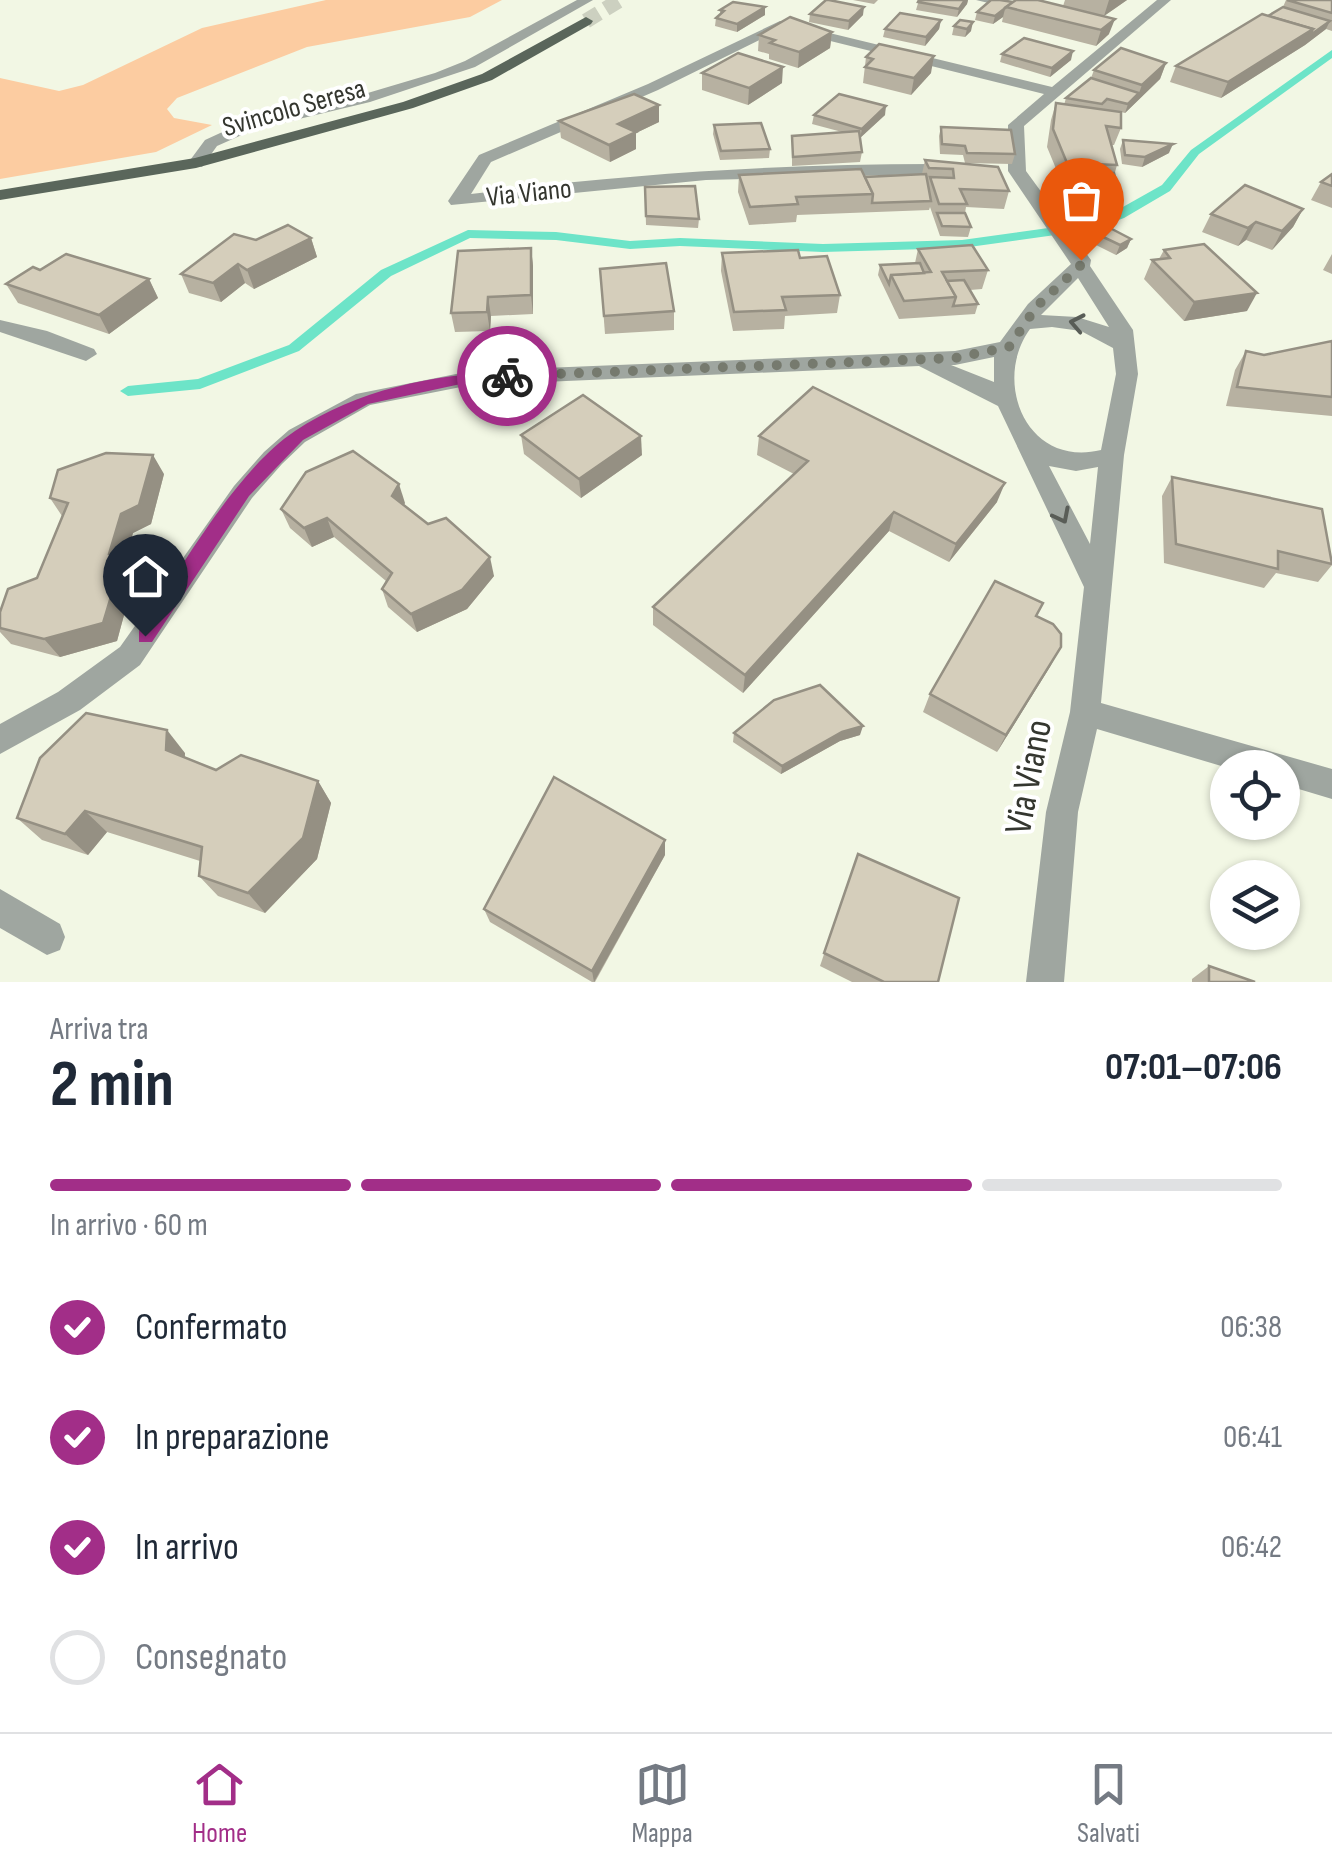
<!DOCTYPE html>
<html lang="it">
<head>
<meta charset="utf-8">
<style>
  :root { --surface:#fff; --page:#f6f6f7; --text:#1f2937; --muted:#747a83; --line:#e0e1e3; --accent:#a22e88 }
  body { margin:0; font-family:"Sofia Sans Condensed",sans-serif; background:var(--page); color:var(--text); height:100vh; display:flex; flex-direction:column; font-size:38px; white-space:nowrap }
  * { box-sizing:border-box; margin:0 }
  p { font-size:32px; color:var(--muted) }
  .icon { flex:none; width:55px; height:55px; fill:none; stroke:currentColor; stroke-width:2; stroke-linecap:round; stroke-linejoin:round }
  .map { position:relative; height:982px; overflow:hidden }
  .drawer { display:flex; flex-direction:column; background:var(--surface); flex:1 }
  .drawer>* { flex:none }
  .fabs { position:absolute; left:1210px; top:750px; display:grid; gap:20px }
  .fabs a { display:grid; place-items:center; width:90px; height:90px; border-radius:50%; background:var(--surface); box-shadow:0 2px 8px #0004; font-size:50px }
  .pin { position:absolute; display:grid; place-items:center; width:85px; height:85px; color:#fff; margin:-102px -42px; border-radius:50% 50% 50% 0; rotate:-45deg; box-shadow:0 0 10px #0007 }
  .pin .icon { rotate:45deg }
  .courier { position:absolute; display:grid; place-items:center; width:100px; height:100px; margin:-50px; border:8px solid #a22e88; border-radius:50%; background:#fff; color:#222; box-shadow:0 2px 12px #0007 }
  .headline em { font-style:normal; font-weight:700 }
  .headline div { display:flex; flex-direction:column-reverse }
  .headline { display:flex; align-items:center; justify-content:space-between; height:170px; padding:0 50px }
  h1 { font-size:65px; font-weight:700; line-height:75px }
  .bar { display:grid; grid-template-columns:repeat(4,1fr); gap:15px 10px; align-content:center; height:120px; padding:0 50px }
  .bar i { height:12px; border-radius:8px; background:var(--line) }
  .bar .current { background:var(--accent) }
  .bar p { grid-column:span 4 }
  ol { padding:0 50px; list-style:none }
  li { display:flex; align-items:center; gap:30px; height:110px }
  li p { margin-inline-start:auto }
  li .icon { padding:10px; border-radius:50%; background:var(--accent); color:#fff; stroke-width:4 }
  li:last-child { color:var(--muted) }
  li i { width:55px; height:55px; border:5px solid var(--line); border-radius:50% }
  .tabs { display:flex; justify-content:space-around; align-items:center; height:140px; border-top:2px solid var(--line); background:var(--surface); font-size:28px; color:var(--muted) }
  .tabs a { display:grid; justify-items:center; gap:5px }
  .tabs .current { color:var(--accent) }
  .map>svg:first-child { display:block }
  .green { fill:#fccca1 }
  .lines { fill:none; stroke-linecap:round; stroke-linejoin:round }
  .stream { fill:#6de4c8; fill-rule:evenodd }
  .primary-tunnel { stroke:#ccd0c0; stroke-width:15; stroke-dasharray:15 8; stroke-linecap:butt }
  .street { fill:#9fa6a0; fill-rule:evenodd }
  .primary { fill:#5a665b; fill-rule:evenodd }
  .wall { fill:#b7b1a1 }
  .shaded-wall { fill:#959083 }
  .building { fill:#d5cebb; stroke:#959083; stroke-width:2.5 }
  .oneway { stroke:#595d57 }
  .route { fill:#a22e88 }
  .done { stroke:#767a6e; stroke-width:10; stroke-dasharray:0 18 }
  .labels { text-anchor:middle; dominant-baseline:central; stroke-width:8; stroke-linejoin:round; paint-order:stroke }
  .far-street-label { font-size:28px; fill:#34362f; stroke:#fff }
  .near-street-label { font-size:38px; fill:#34362f; stroke:#fff }
</style>
</head>
<body>
<div class="map">
<svg width="1332" height="982" viewBox="0 0 1332 982">
  <rect width="100%" height="100%" fill="#f2f7e4"/>
  <polygon class="green" points="326,0 502,0 470,17 307,47 177,98 167,109 174,118 212,125 156,152 0,179 0,78 59,91 83,85 202,28"/>
  <g class="lines">
    <polygon class="stream" points="1332,50 1332,58 1199,154 1170,191 1124,218 1091,230 962,248 823,252 680,246 630,249 556,240 470,238 391,276 299,351 200,389 128,396 120,391 128,386 198,379 289,345 381,270 468,230 556,232 630,241 680,238 823,244 962,240 1084,223 1114,212 1162,185 1191,150"/>
    <polyline class="primary-tunnel" points="586,21 620,0"/>
    <g class="street">
      <polygon points="577,0 593,0 475,67 370,102 253,130 217,146 202,167 188,163 205,140 242,123 361,95 435,73 465,61"/>
      <polygon points="976,0 1004,0 1029,7 1022,11"/>
      <path d="M1157,0H1171L1024,126L1026,171L1091,260L1090,266L1133,330L1138,374L1124,455L1101,703L1332,769V799L1282,784V768H1228L1097,729L1078,812L1064,982H1026L1046,812L1070,712L1084,587L998,406L919,366L471,385L370,405L305,442L282,464L252,498L140,665L80,710L0,754V724L58,692L120,647L234,486L264,452L289,430L356,394L471,371L955,351L1000,342L1028,304L1071,264L1008,171V125L1044,94L782,29L658,90L491,162L471,194C632,173 793,163 956,164L965,169L962,173L706,180L451,205L448,201L479,155L648,84L780,21L1052,87ZM1078,278L1109,327L1077,317L1041,315ZM1052,327L1081,331L1113,348L1116,374L1101,450C1026,468 992,381 1030,329ZM994,357V382L951,365H955ZM1049,466L1076,471L1098,467L1090,544Z"/>
      <polygon points="0,320 47,331 94,349 97,354 86,361 0,332"/>
      <polygon points="0,889 60,924 65,937 60,950 47,955 0,928"/>
    </g>
    <polygon class="primary" points="586,17 593,21 591,24 492,80 413,108 196,168 0,200 0,190 195,158 403,102 482,74"/>
  </g>
  <g class="wall">
    <polygon points="853,0 878,0 874,4"/>
    <polygon points="919,0 968,0 967,4 957,17 916,10"/>
    <polygon points="1016,0 1109,34 1096,46 1002,22 1003,17 993,24 975,20 977,12"/>
    <polygon points="1065,0 1127,0 1104,16 1063,6"/>
    <polygon points="1286,0 1332,0 1332,31 1326,29 1305,45 1221,98 1170,82 1176,66 1283,7"/>
    <polygon points="720,10 765,15 737,32 715,26 716,18 720,15"/>
    <polygon points="810,14 863,15 848,30 809,22"/>
    <polygon points="941,20 939,29 925,46 883,37 885,29"/>
    <polygon points="960,20 971,31 965,37 952,35 954,26"/>
    <polygon points="832,32 830,48 798,68 769,59 769,54 758,51 759,35"/>
    <polygon points="1002,54 1071,60 1050,77 1000,62"/>
    <polygon points="866,57 931,73 911,95 863,83"/>
    <polygon points="1166,63 1160,79 1125,113 1121,112 1121,128 1114,145 1111,145 1117,165 1111,187 1076,202 1069,200 1047,147 1051,120 1056,103 1064,105 1066,98 1091,78 1094,70"/>
    <polygon points="702,73 782,83 748,105 702,90"/>
    <polygon points="814,115 885,115 860,138 862,152 860,162 792,166 792,136 842,132 812,124"/>
    <polygon points="559,121 659,122 636,133 636,149 610,162 561,138"/>
    <polygon points="714,125 770,149 769,158 720,160 713,134"/>
    <polygon points="941,127 1015,154 1012,164 965,163 963,155 940,154 939,136"/>
    <polygon points="1123,140 1169,153 1142,167 1122,164 1120,149"/>
    <polygon points="925,160 998,167 1009,191 1004,209 966,207 965,213 971,227 968,237 940,236 930,207 929,210 797,215 796,222 749,225 738,192 739,175 865,177 922,174"/>
    <polygon points="1332,174 1332,208 1311,200 1321,182"/>
    <polygon points="645,187 699,219 698,228 646,225"/>
    <polygon points="1303,209 1293,227 1272,250 1246,240 1238,246 1202,232 1211,214"/>
    <polygon points="1099,235 1131,239 1127,248 1116,255 1096,245"/>
    <polygon points="311,238 317,257 254,289 245,283 221,302 189,293 181,274 256,240"/>
    <polygon points="531,248 533,266 533,314 491,316 490,331 455,332 451,313"/>
    <polygon points="918,249 988,270 982,289 970,290 978,304 975,314 899,319 878,275 880,265 915,263"/>
    <polygon points="1164,250 1247,311 1184,321 1144,279 1152,260 1159,259"/>
    <polygon points="722,253 800,258 840,295 837,313 785,316 784,329 733,331 721,271"/>
    <polygon points="1332,254 1332,274 1323,270"/>
    <polygon points="600,269 674,311 674,330 605,334"/>
    <polygon points="40,270 149,279 158,298 109,334 18,303 6,284"/>
    <polygon points="1332,341 1332,416 1226,406 1235,370 1246,351 1264,355"/>
    <polygon points="521,435 642,455 581,498 524,454"/>
    <polygon points="759,436 997,502 949,562 889,531 743,693 653,625 653,607 794,474 757,455"/>
    <polygon points="164,474 151,524 133,533 124,563 134,578 117,641 60,657 11,644 0,632 0,612 37,578 62,516 50,498"/>
    <polygon points="1172,477 1332,558 1332,565 1318,582 1276,573 1264,588 1164,563 1162,496"/>
    <polygon points="405,503 403,505 494,576 467,609 417,632 388,607 382,589 386,581 334,537 312,547 290,528 281,509"/>
    <polygon points="1036,616 1051,665 997,752 923,712 930,694"/>
    <polygon points="734,733 860,735 840,741 781,774 733,742"/>
    <polygon points="185,753 185,757 216,770 318,781 331,803 317,859 265,913 218,896 199,876 200,861 107,832 88,855 42,840 17,818"/>
    <polygon points="858,854 938,982 852,982 820,966"/>
    <polygon points="665,855 595,982 592,982 490,922 484,909"/>
    <polygon points="1209,966 1209,982 1192,982 1192,979"/>
  </g>
  <g class="shaded-wall">
    <polygon points="965,0 968,0 967,4 957,17 959,9"/>
    <polygon points="1109,0 1127,0 1104,16"/>
    <polygon points="765,7 765,15 737,32 737,24"/>
    <polygon points="864,7 863,15 848,30 849,21"/>
    <polygon points="1005,9 1003,17 993,24 995,16"/>
    <polygon points="1115,19 1109,34 1096,46 1101,30"/>
    <polygon points="941,20 939,29 925,46 926,37"/>
    <polygon points="1330,21 1326,29 1305,45 1221,98 1228,82 1313,29"/>
    <polygon points="973,22 971,31 965,37 967,29"/>
    <polygon points="832,32 830,48 798,68 799,52"/>
    <polygon points="1073,51 1071,60 1050,77 1052,68"/>
    <polygon points="934,56 931,73 911,95 914,78"/>
    <polygon points="1166,63 1160,79 1125,113 1128,104 1139,93 1142,85"/>
    <polygon points="783,67 782,83 748,105 749,88"/>
    <polygon points="659,105 659,122 636,133 636,149 610,162 609,145 618,124"/>
    <polygon points="886,106 885,115 860,138 862,129"/>
    <polygon points="1173,144 1169,153 1142,167 1145,157"/>
    <polygon points="1115,177 1111,187 1076,202 1079,192"/>
    <polygon points="1303,209 1293,227 1272,250 1282,231"/>
    <polygon points="1256,222 1246,240 1238,246 1248,228"/>
    <polygon points="311,238 317,257 254,289 247,270"/>
    <polygon points="1131,239 1127,248 1116,255 1120,245"/>
    <polygon points="531,248 533,266 533,314 531,295"/>
    <polygon points="238,264 245,283 221,302 213,283"/>
    <polygon points="149,279 158,298 109,334 99,315"/>
    <polygon points="1257,293 1247,311 1184,321 1194,302"/>
    <polygon points="488,297 491,316 490,331 487,312"/>
    <polygon points="641,436 642,455 581,498 579,479"/>
    <polygon points="153,455 164,474 151,524 133,533 124,563 134,578 117,641 60,657 44,639 109,554 121,514"/>
    <polygon points="1005,483 997,502 949,562 956,544"/>
    <polygon points="399,484 405,503 398,515 392,496"/>
    <polygon points="894,512 889,531 743,693 745,675"/>
    <polygon points="327,518 334,537 312,547 304,528"/>
    <polygon points="490,557 494,576 467,609 417,632 411,614"/>
    <polygon points="1061,647 1051,665 997,752 1006,735"/>
    <polygon points="863,726 860,735 840,741 781,774 782,766 842,732"/>
    <polygon points="167,730 185,753 184,772 166,750"/>
    <polygon points="318,781 331,803 317,859 265,913 248,893"/>
    <polygon points="85,811 107,832 88,855 65,834"/>
    <polygon points="665,840 665,855 594,982 592,971"/>
  </g>
  <g class="building">
    <polygon points="826,0 829,0 864,7 849,21 810,14"/>
    <polygon points="919,0 965,0 959,9 918,2"/>
    <polygon points="991,0 1000,0 1013,2 995,16 977,12"/>
    <polygon points="1016,0 1038,0 1115,19 1101,30 1006,7"/>
    <polygon points="1287,0 1332,0 1332,13"/>
    <polygon points="733,2 765,7 737,24 716,18 724,11 720,10"/>
    <polygon points="1283,7 1330,21 1309,36 1313,29 1268,16"/>
    <polygon points="900,13 941,20 926,37 885,29"/>
    <polygon points="1262,14 1313,29 1228,82 1176,66"/>
    <polygon points="790,17 832,32 799,52 770,43 775,40 759,35"/>
    <polygon points="960,20 973,22 967,29 954,26"/>
    <polygon points="1024,38 1073,51 1052,68 1002,54"/>
    <polygon points="879,44 934,56 914,78 865,67 873,59 866,57"/>
    <polygon points="1121,48 1166,63 1142,85 1094,70"/>
    <polygon points="738,53 783,67 749,88 702,73"/>
    <polygon points="1091,78 1139,93 1128,104 1107,99 1102,104 1066,98"/>
    <polygon points="634,94 659,105 618,124 636,132 609,145 559,121"/>
    <polygon points="839,94 886,106 862,129 814,115"/>
    <polygon points="1056,103 1121,112 1121,128 1106,126 1117,165 1067,163 1053,129"/>
    <polygon points="761,123 770,149 721,151 714,125"/>
    <polygon points="941,127 1011,130 1015,154 967,153 965,146 942,144"/>
    <polygon points="859,131 862,152 793,157 792,136"/>
    <polygon points="1123,140 1173,144 1145,157 1125,155"/>
    <polygon points="925,160 998,167 1009,191 960,189 967,204 939,204 930,177 954,178 953,169 929,168"/>
    <polygon points="861,169 873,194 796,197 798,204 750,207 739,175"/>
    <polygon points="1064,171 1114,173 1115,177 1079,192 1073,191"/>
    <polygon points="926,174 931,201 872,203 873,194 865,177"/>
    <polygon points="1332,174 1332,186 1321,182"/>
    <polygon points="1245,185 1303,209 1282,231 1256,222 1248,228 1211,214"/>
    <polygon points="695,186 699,219 646,216 645,187"/>
    <polygon points="937,213 965,213 971,227 942,226"/>
    <polygon points="288,225 311,238 247,270 238,264 213,283 181,274 234,234 256,240"/>
    <polygon points="1110,228 1131,239 1120,245 1099,235"/>
    <polygon points="1204,244 1257,293 1194,302 1152,260 1170,258 1164,250"/>
    <polygon points="972,245 988,270 942,272 956,297 904,301 891,275 931,272 918,249"/>
    <polygon points="531,248 531,295 488,297 487,312 451,313 458,251"/>
    <polygon points="798,250 800,258 827,256 840,295 782,297 786,310 734,312 722,253"/>
    <polygon points="66,254 149,279 99,315 6,284 33,267 40,270"/>
    <polygon points="666,263 674,311 604,316 600,269"/>
    <polygon points="920,263 924,273 891,275 889,284 880,265"/>
    <polygon points="964,280 978,304 953,306 956,297 947,281"/>
    <polygon points="1332,341 1332,397 1237,387 1246,351 1264,355"/>
    <polygon points="813,387 1005,483 956,544 894,512 745,675 653,607 808,461 759,436"/>
    <polygon points="583,395 641,436 579,479 521,435"/>
    <polygon points="353,451 399,484 392,496 428,524 446,518 490,557 462,590 411,614 382,589 392,573 327,518 304,528 281,509 306,472"/>
    <polygon points="106,453 153,455 139,505 121,514 109,554 122,560 103,623 44,639 0,628 0,612 8,589 37,578 68,503 50,498 58,470"/>
    <polygon points="1172,477 1322,509 1332,564 1278,551 1278,569 1176,544"/>
    <polygon points="995,581 1043,603 1036,616 1053,624 1061,634 1061,647 1006,735 930,694"/>
    <polygon points="820,685 863,726 842,732 782,766 734,733 774,700"/>
    <polygon points="86,713 167,730 166,750 216,770 241,755 318,781 303,838 248,893 199,876 202,847 85,811 65,834 17,818 40,758"/>
    <polygon points="554,777 665,840 592,971 484,909"/>
    <polygon points="858,854 959,898 938,982 884,982 824,953"/>
    <polygon points="1209,966 1255,982 1209,982"/>
  </g>
  <defs><path id="oneway-chevron" d="M-2-3.5L2.5 0L-2 3.5" fill="none" stroke-width="1.6" stroke-linecap="round" stroke-linejoin="round" transform="scale(2.5)"/></defs>
  <g class="oneway">
    <use href="#oneway-chevron" transform="translate(1077 323) rotate(-169)"/>
    <use href="#oneway-chevron" transform="translate(1062 516) rotate(63)"/>
  </g>
  <path class="route" d="M507,372L514,376L512,380L470,382L368,404L303,440L249,496L152,642H139V631C180,571 235,471 295,431C357,390 433,374 507,372Z"/>
  <g class="lines">
    <polyline class="done" points="507,376 955,358 1009,347 1037,306 1080,266 1081,260"/>
  </g>
  <g class="labels">
    <g class="far-street-label">
      <text transform="translate(294 108) rotate(-16)">Svincolo Seresa</text>
      <text transform="translate(529 193) rotate(-6)">Via Viano</text>
    </g>
    <g class="near-street-label">
      <text transform="translate(1029 777) rotate(-79)">Via Viano</text>
    </g>
  </g>
</svg>
<div class="fabs">
<a><svg class="icon" aria-label="locate" viewBox="0 0 24 24"><circle cx="12" cy="12" r="6"/><path d="M12 2v4M12 18v4M2 12h4M18 12h4"/></svg></a>
<a><svg class="icon" aria-label="layers" viewBox="0 0 24 24"><path d="M12 4l9 5-9 5-9-5zM3 14l9 5 9-5"/></svg></a>
</div>
<div class="pin" style="left:1081px;top:260px;background:#ea580c"><svg class="icon" aria-label="bag" viewBox="0 0 24 24"><path d="M5 8h14l-1 12H6zM9 8a3 3 0 0 1 6 0"/></svg></div>
<div class="pin" style="left:145px;top:636px;background:#1f2937"><svg class="icon" aria-label="home" viewBox="0 0 24 24"><path d="M3 11l9-7 9 7M6 9v11h12V9"/></svg></div>
<div class="courier" style="left:507px;top:376px"><svg class="icon" aria-label="bike" viewBox="0 0 24 24"><circle cx="6" cy="16" r="4"/><circle cx="18" cy="16" r="4"/><path d="M6 16l4-8h5l3 8M10 8l3 8H6M13 5h3"/></svg></div>
</div>
<section class="drawer">
<div class="headline"><div><h1>2 min</h1><p>Arriva tra</p></div><em>07:01–07:06</em></div>
<div class="bar"><i class="current"></i><i class="current"></i><i class="current"></i><i></i><p>In arrivo · 60 m</p></div>
<ol>
<li><svg class="icon" aria-label="check" viewBox="0 0 24 24"><path d="M5 12l5 5 9-10"/></svg>Confermato<p>06:38</p></li>
<li><svg class="icon" aria-label="check" viewBox="0 0 24 24"><path d="M5 12l5 5 9-10"/></svg>In preparazione<p>06:41</p></li>
<li><svg class="icon" aria-label="check" viewBox="0 0 24 24"><path d="M5 12l5 5 9-10"/></svg>In arrivo<p>06:42</p></li>
<li><i></i>Consegnato</li>
</ol>
</section>
<nav class="tabs">
<a class="current"><svg class="icon" aria-label="home" viewBox="0 0 24 24"><path d="M3 11l9-7 9 7M6 9v11h12V9"/></svg>Home</a>
<a><svg class="icon" aria-label="map" viewBox="0 0 24 24"><path d="M3 6l6-2 6 2 6-2v14l-6 2-6-2-6 2zM9 4v14M15 6v14"/></svg>Mappa</a>
<a><svg class="icon" aria-label="saved" viewBox="0 0 24 24"><path d="M7 4h10v16l-5-4-5 4z"/></svg>Salvati</a>
</nav>
</body>
</html>
